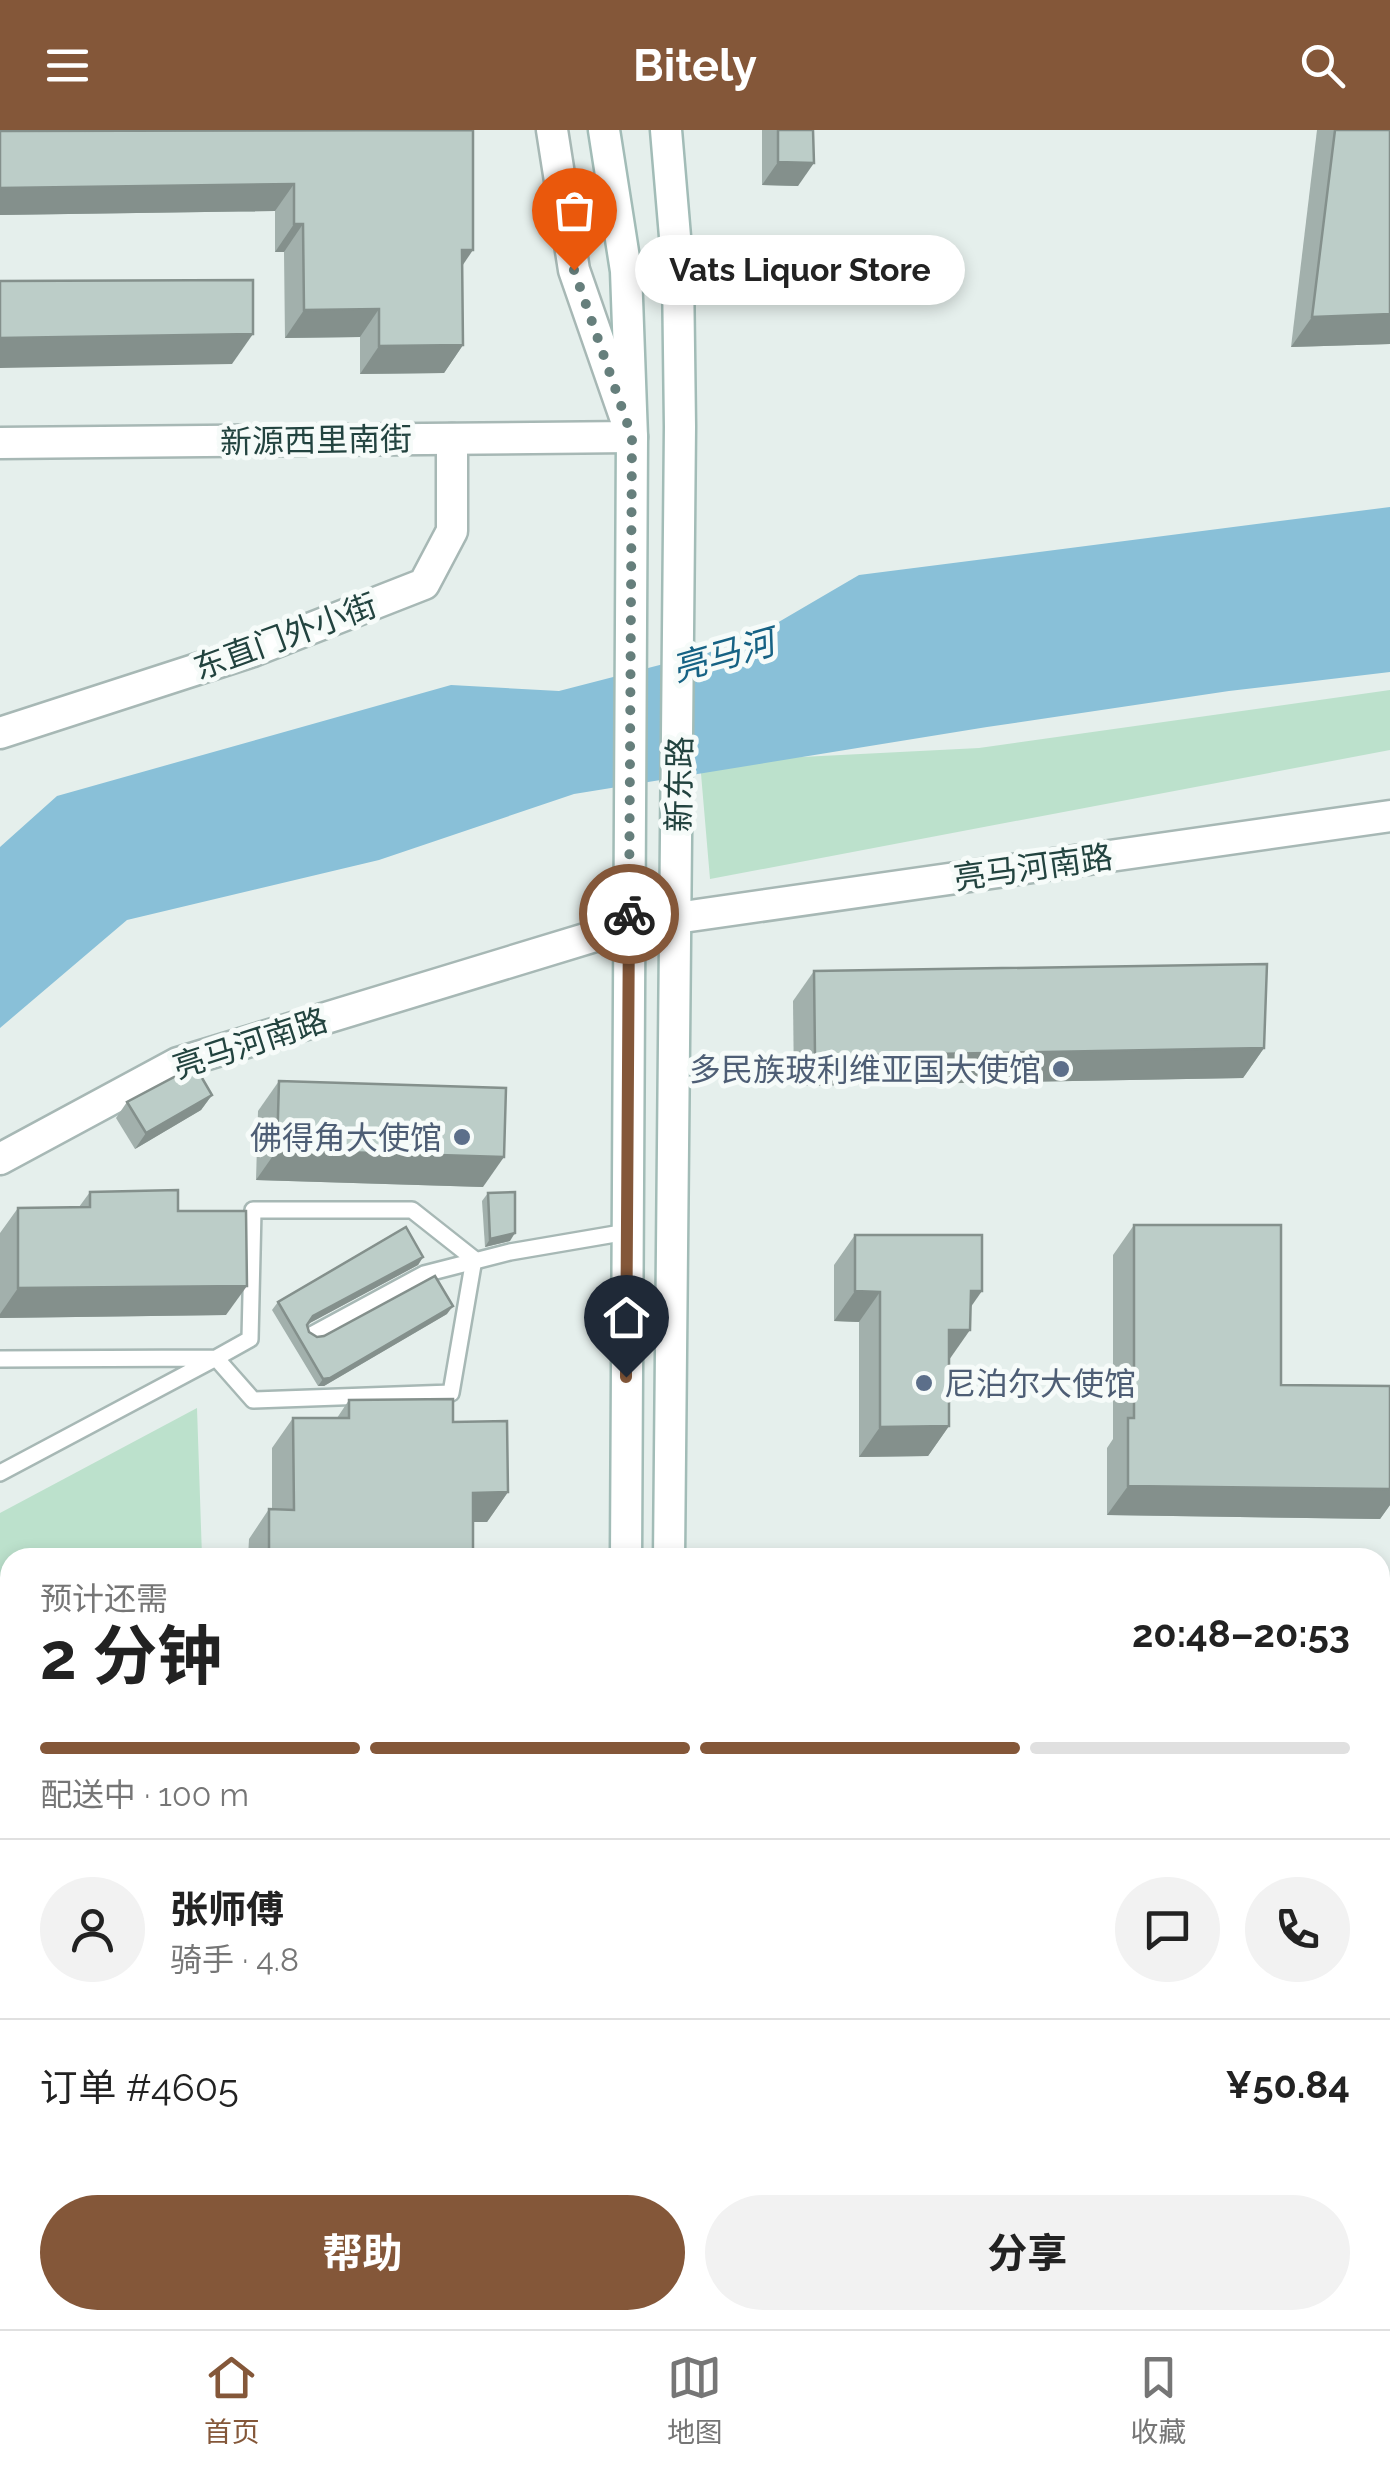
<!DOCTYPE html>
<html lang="zh">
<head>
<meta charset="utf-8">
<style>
  :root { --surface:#fff; --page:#f2f2f2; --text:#222; --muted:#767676; --line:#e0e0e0; --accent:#845739 }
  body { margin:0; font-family:Raleway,"Noto Sans SC",sans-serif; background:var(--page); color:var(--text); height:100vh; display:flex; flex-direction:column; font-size:38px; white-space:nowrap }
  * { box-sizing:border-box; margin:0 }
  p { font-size:32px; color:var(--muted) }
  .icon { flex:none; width:55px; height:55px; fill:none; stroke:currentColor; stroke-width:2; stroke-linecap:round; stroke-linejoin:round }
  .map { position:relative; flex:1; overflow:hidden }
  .details { position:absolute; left:0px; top:1418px; width:1390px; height:782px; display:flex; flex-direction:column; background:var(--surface); border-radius:30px 30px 0 0; box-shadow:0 5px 15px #0003 }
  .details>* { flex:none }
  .pin { position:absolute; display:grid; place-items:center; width:85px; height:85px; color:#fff; margin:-102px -42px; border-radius:50% 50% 50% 0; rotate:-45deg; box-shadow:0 0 10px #0007 }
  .pin .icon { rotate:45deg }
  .courier { position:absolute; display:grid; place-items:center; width:100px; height:100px; margin:-50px; border:8px solid #845739; border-radius:50%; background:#fff; color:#222; box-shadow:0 2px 12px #0007 }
  .bubble { position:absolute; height:70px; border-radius:35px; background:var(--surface); box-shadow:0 5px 15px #0003; font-size:32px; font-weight:700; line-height:70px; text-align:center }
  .summary em { font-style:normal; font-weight:700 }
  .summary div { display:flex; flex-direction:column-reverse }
  .summary { display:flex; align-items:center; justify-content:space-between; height:170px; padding:0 40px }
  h1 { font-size:65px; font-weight:700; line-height:75px }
  .bar { display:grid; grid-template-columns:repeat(4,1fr); gap:15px 10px; align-content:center; height:120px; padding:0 40px }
  .bar i { height:12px; border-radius:8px; background:var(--line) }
  .bar .current { background:var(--accent) }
  .bar p { grid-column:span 4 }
  .line { display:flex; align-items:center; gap:25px; padding:0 40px; border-top:2px solid var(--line) }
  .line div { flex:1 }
  .round { display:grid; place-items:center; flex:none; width:105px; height:105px; border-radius:52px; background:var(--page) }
  .primary-button { display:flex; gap:20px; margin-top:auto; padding:20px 40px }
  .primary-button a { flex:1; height:115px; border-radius:60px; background:var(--accent); color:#fff; font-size:40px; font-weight:700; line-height:115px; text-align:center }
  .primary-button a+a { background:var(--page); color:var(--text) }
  header { display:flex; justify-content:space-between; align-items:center; height:130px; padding:0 40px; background:var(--accent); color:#fff; font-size:45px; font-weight:700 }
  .tab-bar { display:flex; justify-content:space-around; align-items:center; height:140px; border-top:2px solid var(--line); background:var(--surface); font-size:28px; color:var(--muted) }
  .tab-bar a { display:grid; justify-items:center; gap:5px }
  .tab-bar .current { color:var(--accent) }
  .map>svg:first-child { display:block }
  .green { fill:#bce1cc }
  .water { fill:#89c0d8 }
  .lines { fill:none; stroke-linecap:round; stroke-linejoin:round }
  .service-casing { stroke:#a7b8b5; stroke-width:20 }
  .minor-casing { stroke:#a7b8b5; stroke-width:35 }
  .tertiary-casing { stroke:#a7b8b5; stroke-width:35 }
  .secondary-casing { stroke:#a2bcb7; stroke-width:35 }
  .service { stroke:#fff; stroke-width:15 }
  .minor { stroke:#fff; stroke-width:30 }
  .tertiary { stroke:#fff; stroke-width:30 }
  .secondary { stroke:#fff; stroke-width:30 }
  .wall { fill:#a2b0ac }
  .shaded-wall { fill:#84908c }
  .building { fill:#bccdc8; stroke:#84908c; stroke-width:2.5 }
  .done { stroke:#667f7c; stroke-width:10; stroke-dasharray:0 18 }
  .route { stroke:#845739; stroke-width:12 }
  .service-dot { fill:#5c6f8a; stroke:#f6fbf9; stroke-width:4 }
  .labels { text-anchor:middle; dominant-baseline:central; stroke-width:10; stroke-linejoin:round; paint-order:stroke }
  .street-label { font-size:32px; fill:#22433f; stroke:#f6fbf9 }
  .service-label { font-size:32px; fill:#4e5e75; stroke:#f6fbf9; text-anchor:end }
  .water-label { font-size:35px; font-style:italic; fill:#166284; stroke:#f6fbf9 }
</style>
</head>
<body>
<header><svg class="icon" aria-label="menu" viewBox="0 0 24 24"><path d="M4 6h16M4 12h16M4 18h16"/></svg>Bitely<svg class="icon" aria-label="search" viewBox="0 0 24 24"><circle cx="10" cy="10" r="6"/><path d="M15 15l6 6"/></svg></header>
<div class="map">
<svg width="1390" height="2199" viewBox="0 0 1390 2199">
  <rect width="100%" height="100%" fill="#e5efec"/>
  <g class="green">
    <polygon points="1390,560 1390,620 710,749 700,632 979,618"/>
    <polygon points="197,1278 202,1427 10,1428 10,1864 0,1865 0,1383"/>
  </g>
  <polygon class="water" points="1390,377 1390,542 1229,561 987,597 574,664 379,730 127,790 0,898 0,717 57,666 451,555 559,561 741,514 859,445"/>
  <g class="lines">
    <defs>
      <g id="service">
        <polyline points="313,1204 424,1144 510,1122 627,1102"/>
        <polyline points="0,1229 216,1228 253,1270 451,1263 474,1129 412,1080 253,1080 250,1209 216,1228 0,1343"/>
        <polyline points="0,1903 10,1902"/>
      </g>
      <g id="minor">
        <polyline points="0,603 253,521 424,454 452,401 452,309"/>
        <polyline points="676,788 1390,686"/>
        <polyline points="0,1029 178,933 628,796"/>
        <polyline points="1380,1473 1390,1473"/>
      </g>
      <polyline id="tertiary" points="0,313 632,307 574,140 552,0"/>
      <g id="secondary">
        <polyline points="604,0 626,141 632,307 626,1428"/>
        <polyline points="666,0 678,142 680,297 669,1428"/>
        <polyline points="671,2190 672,2199"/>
        <polyline points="622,2199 622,2190"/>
      </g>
    </defs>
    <use href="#service" class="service-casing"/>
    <use href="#minor" class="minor-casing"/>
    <use href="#tertiary" class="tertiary-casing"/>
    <use href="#secondary" class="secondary-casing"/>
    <use href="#service" class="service"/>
    <use href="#minor" class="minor"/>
    <use href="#tertiary" class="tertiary"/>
    <use href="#secondary" class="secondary"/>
  </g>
  <g class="wall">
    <polygon points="227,0 462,136 463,215 444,243 360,244 360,207 285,208 284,122 275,122 275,81 0,85 0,1"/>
    <polygon points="762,0 813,0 798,56 762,55"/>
    <polygon points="1317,0 1390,0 1390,214 1291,217"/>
    <polygon points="814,841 1264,918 1243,948 794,956 793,871"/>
    <polygon points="279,951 483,1057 256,1050 258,981"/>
    <polygon points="212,965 201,980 135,1019 116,988 127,972"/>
    <polygon points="90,1062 178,1081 226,1185 0,1188 0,1103 18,1078 79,1077"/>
    <polygon points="488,1063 510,1111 485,1117 482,1071"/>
    <polygon points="1134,1095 1281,1255 1390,1256 1390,1375 1380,1389 1107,1385 1107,1318 1113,1309 1113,1125"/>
    <polygon points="855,1105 971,1177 949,1229 949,1296 928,1326 859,1327 859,1192 834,1191 834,1135"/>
    <polygon points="423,1127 418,1135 308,1194 309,1202 317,1207 447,1184 324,1256 318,1256 272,1180 278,1172"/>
    <polygon points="349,1270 453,1292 508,1362 487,1392 473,1392 473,1428 248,1428 249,1409 269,1379 272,1379 272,1318 293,1288 337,1288"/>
    <polygon points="1382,2014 1384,2199 1294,2199 1294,2190 1380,2190"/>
    <rect x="75" y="2190" width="85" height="9"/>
    <rect x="343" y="2190" width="188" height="9"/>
    <polygon points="776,2190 824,2190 824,2199 775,2199"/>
  </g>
  <g class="shaded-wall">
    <polygon points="778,32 814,33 798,56 762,55"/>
    <polygon points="294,54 275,81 0,85 0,58"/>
    <polygon points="294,94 303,94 284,122 275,122"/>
    <polygon points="462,120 473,120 454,148"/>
    <polygon points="379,179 360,207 285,208 304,180"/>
    <polygon points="1390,184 1390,214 1291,217 1312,187"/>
    <polygon points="253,204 232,234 0,238 0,208"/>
    <polygon points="463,215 444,243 360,244 379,216"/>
    <polygon points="1264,918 1243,948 794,956 815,926"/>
    <polygon points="212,965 201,980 135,1019 146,1003"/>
    <polygon points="277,1020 504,1027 483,1057 256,1050"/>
    <polygon points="515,1103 510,1111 485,1117 490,1109"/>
    <polygon points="423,1127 418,1135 308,1194 313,1186"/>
    <polygon points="247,1156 226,1185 0,1188 0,1184 18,1158"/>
    <polygon points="855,1161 880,1162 859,1192 834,1191"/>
    <polygon points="971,1161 982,1161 961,1191"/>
    <polygon points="453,1176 447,1184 324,1256 318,1256 323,1249"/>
    <polygon points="949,1200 970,1200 949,1230"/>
    <polygon points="949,1296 928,1326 859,1327 880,1297"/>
    <polygon points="1128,1356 1390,1359 1390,1375 1380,1389 1107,1385"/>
    <polygon points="508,1362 487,1392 452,1392 473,1363"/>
    <polygon points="1380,1895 1390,1895 1390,1902 1380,1916"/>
    <polygon points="1382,1997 1390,1997 1390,2003 1380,2017"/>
    <rect x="0" y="2031" width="10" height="30"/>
  </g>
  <g class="building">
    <polygon points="473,0 473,120 462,120 463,215 379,216 379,179 304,180 303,94 294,94 294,54 0,58 0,1"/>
    <polygon points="778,0 813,0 814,33 778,32"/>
    <polygon points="1335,0 1390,0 1390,184 1312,187"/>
    <polygon points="253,150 253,204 0,208 0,151"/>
    <polygon points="1267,834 1264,918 815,926 814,841"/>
    <polygon points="195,936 212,965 146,1003 127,972"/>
    <polygon points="279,951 506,958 504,1027 277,1020"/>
    <polygon points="178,1060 178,1081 246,1081 247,1156 18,1158 18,1078 90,1077 90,1062"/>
    <polygon points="515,1062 515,1103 490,1109 488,1063"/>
    <polygon points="1134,1095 1281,1095 1281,1255 1390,1256 1390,1359 1128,1356 1128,1288 1134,1288"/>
    <polygon points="406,1097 423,1127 313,1186 307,1195 309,1202 317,1207 324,1206 435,1146 453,1176 330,1248 323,1249 278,1172"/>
    <polygon points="855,1105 982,1105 982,1161 971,1161 970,1200 949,1200 949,1296 880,1297 880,1162 855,1161"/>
    <polygon points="453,1269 453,1292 507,1291 508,1362 473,1363 473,1428 269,1428 269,1379 294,1380 293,1288 349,1288 349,1270"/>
    <rect x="1380" y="1522" width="5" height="115"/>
    <rect x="1380" y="1829" width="10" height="66"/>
    <rect x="0" y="1939" width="10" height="92"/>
    <polygon points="1380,1943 1390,1943 1390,1997 1382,1997 1384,2199 1315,2199 1315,2190 1380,2190"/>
    <polygon points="93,2190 160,2190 160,2199 94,2199"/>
    <rect x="362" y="2190" width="169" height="9"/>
    <rect x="786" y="2190" width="38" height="9"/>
    <polygon points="1075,2190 1182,2190 1190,2199 1055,2199"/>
  </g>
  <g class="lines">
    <polyline class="done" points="574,140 632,307 629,784"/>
    <polyline class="route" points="626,1247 629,784"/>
  </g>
  <g class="service-dot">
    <circle cx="1061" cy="939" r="10"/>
    <circle cx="462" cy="1007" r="10"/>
    <circle cx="924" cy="1253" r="10"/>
  </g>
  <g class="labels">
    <g class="street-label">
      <text transform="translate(316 310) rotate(-1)">新源西里南街</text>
      <text transform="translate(285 506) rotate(-20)">东直门外小街</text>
      <text transform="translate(679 654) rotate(-89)">新东路</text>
      <text transform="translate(1033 737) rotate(-8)">亮马河南路</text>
      <text transform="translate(250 913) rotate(-18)">亮马河南路</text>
    </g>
    <g class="service-label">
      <text x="1041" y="939">多民族玻利维亚国大使馆</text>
      <text x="442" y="1007">佛得角大使馆</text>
      <text x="944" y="1253" text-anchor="start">尼泊尔大使馆</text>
    </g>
    <g class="water-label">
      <text transform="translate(723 525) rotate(-16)">亮马河</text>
    </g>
  </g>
</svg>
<div class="pin" style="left:574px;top:140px;background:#ea580c"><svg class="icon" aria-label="bag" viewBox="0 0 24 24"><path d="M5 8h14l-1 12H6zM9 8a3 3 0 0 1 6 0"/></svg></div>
<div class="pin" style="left:626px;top:1247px;background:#1f2937"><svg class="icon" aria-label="home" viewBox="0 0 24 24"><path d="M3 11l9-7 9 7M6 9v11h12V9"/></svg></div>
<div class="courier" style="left:629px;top:784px"><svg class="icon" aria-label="bike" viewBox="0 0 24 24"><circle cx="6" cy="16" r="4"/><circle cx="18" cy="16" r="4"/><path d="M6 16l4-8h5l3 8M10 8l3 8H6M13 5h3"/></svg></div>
<div class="bubble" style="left:635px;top:105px;width:330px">Vats Liquor Store</div>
<section class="details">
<div class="summary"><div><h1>2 分钟</h1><p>预计还需</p></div><em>20:48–20:53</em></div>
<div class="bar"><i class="current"></i><i class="current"></i><i class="current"></i><i></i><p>配送中 · 100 m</p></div>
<div class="line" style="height:180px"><a class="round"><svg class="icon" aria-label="person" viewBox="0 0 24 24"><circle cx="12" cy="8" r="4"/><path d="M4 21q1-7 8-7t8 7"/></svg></a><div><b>张师傅</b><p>骑手 · 4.8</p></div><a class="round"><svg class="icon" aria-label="chat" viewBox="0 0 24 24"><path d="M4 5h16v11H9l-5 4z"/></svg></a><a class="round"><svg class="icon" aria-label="phone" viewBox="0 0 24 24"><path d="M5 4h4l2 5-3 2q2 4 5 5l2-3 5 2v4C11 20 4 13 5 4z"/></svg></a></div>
<div class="line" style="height:130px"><div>订单 #4605</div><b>¥50.84</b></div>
<div class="primary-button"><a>帮助</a><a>分享</a></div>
</section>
</div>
<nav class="tab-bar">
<a class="current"><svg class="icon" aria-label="home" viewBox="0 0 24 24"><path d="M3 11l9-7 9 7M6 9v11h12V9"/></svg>首页</a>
<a><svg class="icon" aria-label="map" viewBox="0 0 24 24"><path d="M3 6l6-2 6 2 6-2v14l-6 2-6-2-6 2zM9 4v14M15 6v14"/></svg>地图</a>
<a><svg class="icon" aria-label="saved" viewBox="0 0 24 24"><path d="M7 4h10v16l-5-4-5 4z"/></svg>收藏</a>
</nav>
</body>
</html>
